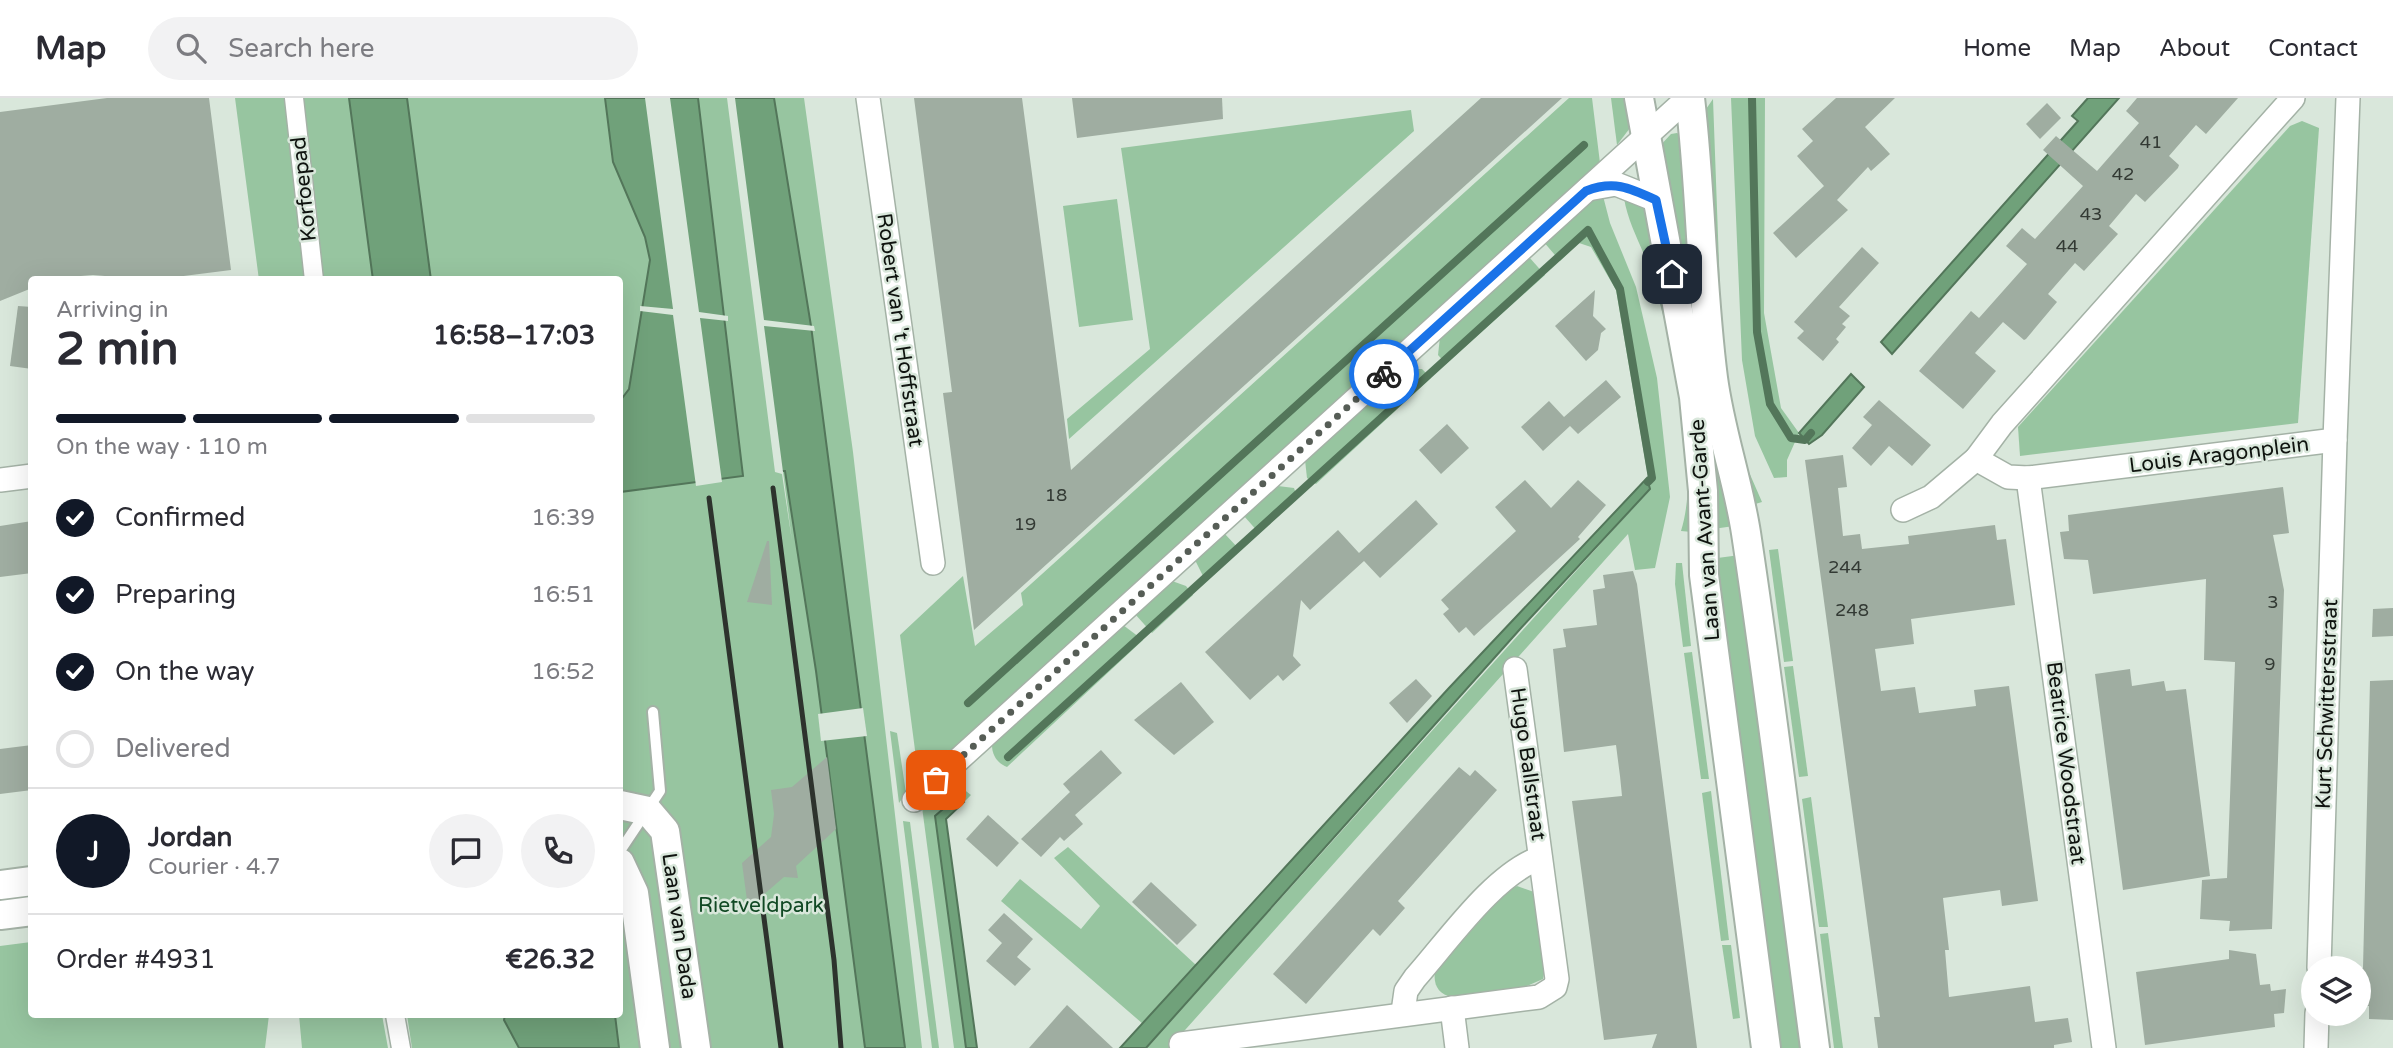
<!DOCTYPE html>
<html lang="en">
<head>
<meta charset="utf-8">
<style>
  :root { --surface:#fff; --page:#f2f2f3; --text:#2b2b33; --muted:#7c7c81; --line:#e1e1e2; --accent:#111827 }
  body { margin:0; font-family:"Varela Round",sans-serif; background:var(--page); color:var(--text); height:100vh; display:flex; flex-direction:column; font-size:26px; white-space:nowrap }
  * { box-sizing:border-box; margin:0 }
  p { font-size:23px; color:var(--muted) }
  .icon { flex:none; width:38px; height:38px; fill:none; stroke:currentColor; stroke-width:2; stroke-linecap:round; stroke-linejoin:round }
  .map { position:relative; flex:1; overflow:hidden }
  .details { position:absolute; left:28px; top:178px; width:595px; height:742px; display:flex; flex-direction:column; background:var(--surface); border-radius:7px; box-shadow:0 7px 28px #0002 }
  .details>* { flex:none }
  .fabs { position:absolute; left:2301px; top:858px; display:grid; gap:14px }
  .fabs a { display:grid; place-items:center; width:70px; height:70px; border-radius:50%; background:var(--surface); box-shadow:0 7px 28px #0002; font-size:35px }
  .pin { position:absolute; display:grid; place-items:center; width:60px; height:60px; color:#fff; margin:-30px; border-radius:14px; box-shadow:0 4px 10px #0006 }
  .courier { position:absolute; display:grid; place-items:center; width:70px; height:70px; margin:-35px; border:5px solid #1a73e8; border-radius:50%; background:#fff; color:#222; box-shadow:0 2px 9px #0007 }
  .overview em { font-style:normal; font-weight:700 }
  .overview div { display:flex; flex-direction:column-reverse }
  .overview { display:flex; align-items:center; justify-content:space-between; height:119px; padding:0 28px }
  h1 { font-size:46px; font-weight:700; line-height:52px }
  .bar { display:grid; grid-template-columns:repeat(4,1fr); gap:10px 7px; align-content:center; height:84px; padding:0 28px }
  .bar i { height:9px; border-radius:5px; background:var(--line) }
  .bar .selected { background:var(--accent) }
  .bar p { grid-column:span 4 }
  .line { display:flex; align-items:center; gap:18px; padding:0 28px; border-top:2px solid var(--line) }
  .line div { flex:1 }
  .round { display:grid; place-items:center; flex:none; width:74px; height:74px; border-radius:37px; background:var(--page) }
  ol { padding:0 28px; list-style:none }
  li { display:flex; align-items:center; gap:21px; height:77px }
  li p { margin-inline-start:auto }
  li .icon { padding:7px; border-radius:50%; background:var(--accent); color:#fff; stroke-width:4 }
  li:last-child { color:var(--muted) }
  li i { width:38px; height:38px; border:4px solid var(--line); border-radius:50% }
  header { display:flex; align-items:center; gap:42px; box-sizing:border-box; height:98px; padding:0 35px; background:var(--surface); border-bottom:2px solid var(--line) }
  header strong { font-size:33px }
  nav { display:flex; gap:38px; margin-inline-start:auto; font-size:24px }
  .search { width:490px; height:63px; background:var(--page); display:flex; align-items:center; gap:18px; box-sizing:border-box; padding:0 24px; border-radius:38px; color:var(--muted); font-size:26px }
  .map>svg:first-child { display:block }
  .green { fill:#97c5a0 }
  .water { fill:#70a17a; stroke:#53765a; stroke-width:2 }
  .pier { fill:#d9e7db }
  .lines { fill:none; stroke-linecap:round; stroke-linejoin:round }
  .stream { stroke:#53765a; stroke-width:8 }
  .building { fill:#9fada1 }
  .service-casing { stroke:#a4b2a6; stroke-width:14 }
  .pedestrian-casing { stroke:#a4b2a6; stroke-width:21 }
  .minor-casing { stroke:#a4b2a6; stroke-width:26 }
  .tertiary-casing { stroke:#a4b2a6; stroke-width:32 }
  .service { stroke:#fff; stroke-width:10 }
  .pedestrian { stroke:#fff; stroke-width:18 }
  .minor { stroke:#fff; stroke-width:23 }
  .tertiary { stroke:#fff; stroke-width:28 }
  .rail { stroke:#2d332d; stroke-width:5 }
  .done { stroke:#565d56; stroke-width:7; stroke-dasharray:0 12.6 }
  .route { stroke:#1a73e8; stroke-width:9 }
  .labels { text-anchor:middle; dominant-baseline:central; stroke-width:5; stroke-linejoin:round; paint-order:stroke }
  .number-label { font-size:18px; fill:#333a34 }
  .street-label { font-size:21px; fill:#0f130f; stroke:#d9e7db }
  .park-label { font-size:21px; fill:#114924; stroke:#d9e7db }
</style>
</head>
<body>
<header>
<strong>Map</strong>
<div class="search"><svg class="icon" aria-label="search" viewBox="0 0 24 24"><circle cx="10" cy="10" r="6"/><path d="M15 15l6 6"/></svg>Search here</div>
<nav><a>Home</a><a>Map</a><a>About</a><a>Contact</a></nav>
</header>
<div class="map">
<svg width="2393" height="950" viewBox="0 0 2393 950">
  <rect width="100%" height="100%" fill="#d9e7db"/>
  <g class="green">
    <polygon points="235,0 804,0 853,354 922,950 412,950 407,917 620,917 620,182 259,182"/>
    <polygon points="1569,0 1592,0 1600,65 922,680 918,675 900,537 963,478 975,548 1023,507 1021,495"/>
    <polygon points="1611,0 1630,0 1633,26 1617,47"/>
    <polygon points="1731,0 1765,0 1764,215 1781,310 1799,335 1787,362 1787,379 1774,380 1755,338 1742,262"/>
    <polygon points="1713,1 1722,247 1735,342 1762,404 1752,407 1726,328 1704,14"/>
    <polygon points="1411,12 1414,33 1069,341 1067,321 1150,251 1121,50"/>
    <polygon points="2302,23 2319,30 2298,325 2020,358 2018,329 2290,28"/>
    <polygon points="1677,35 1684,39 1734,428 1713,431 1658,50 1671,36"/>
    <polygon points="1603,98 1610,125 1636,189 1657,280 1670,399 1655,470 1635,472 1628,436 1169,950 1146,950 1650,391 1616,192 1591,149 1579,145 1560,163 1543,143 1585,105"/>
    <path d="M1624,100L1649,111L1681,260L1694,369L1692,434L1681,433C1702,366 1672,243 1651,175C1643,150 1628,126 1624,100Z"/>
    <polygon points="1117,101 1133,222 1079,229 1063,108"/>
    <polygon points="1529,159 1545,177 1446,266 1438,257 1440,239"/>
    <polygon points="1405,271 1422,271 1431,280 1316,386 1307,380 1305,362"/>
    <polygon points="1278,388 1294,390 1297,399 1259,435 1244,418"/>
    <polygon points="1224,435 1239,451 1205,482 1195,462"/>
    <polygon points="1778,451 1793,563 1784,564 1769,452"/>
    <polygon points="1740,457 1805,950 1773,950 1710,461"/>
    <polygon points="1676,465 1682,465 1691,548 1683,549 1675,486"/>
    <polygon points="1172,483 1186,488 1193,497 1152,535 1135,516"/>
    <path d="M1123,527L1143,542L1007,669C997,665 992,657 992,647Z"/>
    <polygon points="1692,554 1709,681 1701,681 1684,555"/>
    <polygon points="1793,568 1808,678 1799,679 1784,569"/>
    <polygon points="890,633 897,635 906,695 899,705"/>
    <polygon points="946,683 953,683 971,697 964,704 958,698 935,718 966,950 954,950 922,709"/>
    <polygon points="1711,693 1729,842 1721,843 1702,695"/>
    <polygon points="1811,699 1828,829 1819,829 1802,701"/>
    <polygon points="903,723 910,724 939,950 932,950"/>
    <polygon points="1068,749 1196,867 1143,926 1001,803 1020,781 1081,831 1100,808 1054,760"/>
    <path d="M1517,788L1534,794L1545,870L1543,881L1522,890L1452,899C1439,897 1433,887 1435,874L1505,794Z"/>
    <polygon points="1828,835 1843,950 1834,950 1820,836"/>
    <polygon points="31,844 32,917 269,917 265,950 0,950 0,848"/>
    <polygon points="1722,847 1731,847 1740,920 1733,921"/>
    <polygon points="299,917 382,917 388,950 302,950"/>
  </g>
  <g class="water">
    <polygon points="349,0 407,0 431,182 373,182"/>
    <polygon points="605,0 698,0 743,378 620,394 620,303 629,291 650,162 645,139 613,64"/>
    <polygon points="731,0 774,0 811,228 905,950 865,950 816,573 785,373 778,373"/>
    <polygon points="2088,0 2119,0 1892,256 1881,244 2078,23 2072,18"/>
    <polygon points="1851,276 1864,289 1822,337 1809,346 1799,335"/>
    <polygon points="1647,380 1650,391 1521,530 1146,950 1120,950 1448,591"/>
    <polygon points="958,698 964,704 946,721 977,950 966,950 935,718"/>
    <polygon points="505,917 615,917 619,950 519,950 504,922"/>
  </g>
  <g class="pier">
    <polygon points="645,0 670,0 699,214 728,218 728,223 700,220 722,384 696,388 673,217 640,213 640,208 673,211"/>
    <polygon points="727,0 735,0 764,222 814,228 815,233 764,228 792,443 782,376 775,374"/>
    <polygon points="863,610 867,638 821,643 818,616"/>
  </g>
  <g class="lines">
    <g class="stream">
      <polyline points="1752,0 1757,234 1770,306 1791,340 1805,342 1811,335"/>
      <polyline points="968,605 1584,47"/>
      <polyline points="1008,659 1588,132 1620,191 1652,380 1648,384"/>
    </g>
  </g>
  <g class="building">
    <polygon points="107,0 209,0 231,172 152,182 93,177 32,182 32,190 0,203 0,14"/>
    <polygon points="914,0 1022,0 1071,372 1481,0 1562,0 974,532 943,295 952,294"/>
    <polygon points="1072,0 1222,0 1223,21 1077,40"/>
    <polygon points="1836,0 1895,0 1865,29 1890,56 1871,73 1868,69 1837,102 1848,112 1796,160 1773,135 1824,88 1797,58 1813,43 1802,31"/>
    <polygon points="2137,0 2238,0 2206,36 2196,27 2169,58 2179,67 2178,70 2145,104 2136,96 2109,128 2118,136 2084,173 2075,165 2048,196 2057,204 2026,241 2024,242 2003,224 1975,255 1996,273 1963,311 1919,273 1971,213 1979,220 2027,166 2006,148 2022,130 2035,141 2083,88 2043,52 2056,38 2097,73 2139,25 2126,13"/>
    <polygon points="2047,5 2061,20 2040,41 2026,26"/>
    <polygon points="1862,149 1879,165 1839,209 1850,218 1842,226 1846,229 1836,241 1839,244 1823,263 1797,240 1804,233 1794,224"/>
    <polygon points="1595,192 1593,218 1606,231 1601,235 1598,252 1586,263 1555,228"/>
    <polygon points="18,208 32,209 32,271 10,268"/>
    <polygon points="1606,282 1621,299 1578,336 1570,328 1543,353 1521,329 1549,303 1564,319"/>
    <polygon points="1879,302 1931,347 1912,368 1889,348 1871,368 1852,350 1872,327 1863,319"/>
    <polygon points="1447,326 1469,350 1441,376 1419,352"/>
    <polygon points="1843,357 1847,389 1838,390 1843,438 1860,436 1862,451 1909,446 1908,438 1995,427 1997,442 2006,441 2015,507 1911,521 1914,546 1875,551 1881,593 1915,589 1919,615 1976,608 1974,592 2009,588 2038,803 2002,808 2000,792 1943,800 1949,852 1945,852 1949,899 2030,888 2035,924 2068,920 2072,944 2054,947 2054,950 1878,950 1874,919 1880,919 1805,362"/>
    <polygon points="1525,382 1551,410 1578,382 1606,407 1578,439 1580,441 1474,538 1466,529 1459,535 1443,516 1449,511 1441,502 1516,433 1495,409"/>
    <polygon points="2283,389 2289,435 2273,437 2284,492 2272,831 2229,833 2230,823 2200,821 2202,782 2227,780 2235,564 2204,562 2206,481 2093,496 2088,462 2064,461 2060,434 2069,433 2068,417"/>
    <polygon points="1416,402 1438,426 1380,480 1364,463 1310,512 1301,502 1293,558 1301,567 1283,583 1278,577 1250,602 1205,554 1338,432 1359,455"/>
    <polygon points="32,423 32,475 0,479 0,428"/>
    <polygon points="767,443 769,443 772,507 747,504"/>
    <polygon points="1633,473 1637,486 1697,950 1652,950 1657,936 1604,942 1572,703 1622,698 1620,678 1616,647 1564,654 1553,551 1566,549 1563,531 1597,527 1593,492 1605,490 1603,477"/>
    <polygon points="2393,510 2393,538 2372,539 2373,511"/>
    <polygon points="2130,571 2132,588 2164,583 2166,593 2186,591 2210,778 2123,792 2095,576"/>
    <polygon points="1416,581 1432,598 1407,625 1389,605"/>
    <polygon points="2393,582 2393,922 2369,921 2369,908 2362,908 2360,898 2360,870 2363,870 2370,583"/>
    <polygon points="1181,584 1214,624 1174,657 1134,622"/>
    <polygon points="32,647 32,692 0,696 0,651"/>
    <polygon points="1101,652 1122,675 1075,717 1083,726 1064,743 1060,739 1041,759 1021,741 1070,694 1063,686"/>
    <polygon points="827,659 836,731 796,768 798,780 784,779 748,810 742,765 771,739 774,716 771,692 792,689"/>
    <polygon points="1459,669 1470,678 1475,672 1497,692 1398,803 1405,810 1380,838 1373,831 1306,906 1273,876"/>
    <polygon points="988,717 1019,745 997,769 966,741"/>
    <polygon points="1151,784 1197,827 1177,847 1132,804"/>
    <polygon points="1004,815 1033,841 1017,859 1031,871 1015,888 986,863 1002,845 988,832"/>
    <polygon points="2229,852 2256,856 2260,887 2270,886 2271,893 2286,891 2284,915 2274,916 2275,929 2145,947 2136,874 2229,861"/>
    <polygon points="1067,907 1113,950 1029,950"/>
  </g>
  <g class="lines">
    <defs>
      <polyline id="service" points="620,753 660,693 653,614"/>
      <g id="pedestrian">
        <polyline points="294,0 314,182"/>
        <polyline points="395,917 401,950"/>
      </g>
      <g id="minor">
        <polyline points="868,0 933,465"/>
        <polyline points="2293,0 2002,326 1976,361 2008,379 2028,380 2335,342 2348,0"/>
        <polyline points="1588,91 1616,86 1656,102"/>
        <polyline points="2028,380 2104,950"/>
        <polyline points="0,382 32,378"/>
        <polyline points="1903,412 1931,399 1976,361"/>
        <polyline points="914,702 1688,0"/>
        <polyline points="2319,870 2335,342"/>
        <polyline points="1452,910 1457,950"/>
        <path d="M1403,914L1406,893L1415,880C1448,843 1494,776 1540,760"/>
        <polyline points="1181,946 1539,899 1555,889 1557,881 1515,571"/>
        <polyline points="2316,950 2317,915"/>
      </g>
      <g id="tertiary">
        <polyline points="1639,0 1694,299 1703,393 1704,477 1766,950"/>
        <path d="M1690,0C1701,93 1701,187 1713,280C1720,333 1738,383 1746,435C1772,606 1792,778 1815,950"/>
        <polyline points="620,707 648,713 665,733 696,950"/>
        <polyline points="620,765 634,795 655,950"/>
        <polyline points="0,787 32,783"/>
        <polyline points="0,817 32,813"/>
      </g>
    </defs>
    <use href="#service" class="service-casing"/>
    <use href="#pedestrian" class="pedestrian-casing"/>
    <use href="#minor" class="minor-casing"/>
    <use href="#tertiary" class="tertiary-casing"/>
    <use href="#service" class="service"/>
    <use href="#pedestrian" class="pedestrian"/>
    <use href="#minor" class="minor"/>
    <use href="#tertiary" class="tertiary"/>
    <g class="rail">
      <polyline points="773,390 834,862 841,950"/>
      <polyline points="709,400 781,950"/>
    </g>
  </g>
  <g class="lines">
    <polyline class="done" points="936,682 1384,276"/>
    <path class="route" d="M1384,276L1586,93C1614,82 1630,90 1656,102L1672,176"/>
  </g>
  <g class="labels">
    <g class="number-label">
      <text x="2151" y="44">41</text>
      <text x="2123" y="76">42</text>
      <text x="2091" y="116">43</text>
      <text x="2067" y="148">44</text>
      <text x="1056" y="397">18</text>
      <text x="1025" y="426">19</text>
      <text x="1845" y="469">244</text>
      <text x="2273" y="504">3</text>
      <text x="1852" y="512">248</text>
      <text x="2270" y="566">9</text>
    </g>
    <g class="street-label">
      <text transform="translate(304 91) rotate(-96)">Korfoepad</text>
      <text transform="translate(900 232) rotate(82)">Robert van 't Hoffstraat</text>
      <text transform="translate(2219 357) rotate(-7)">Louis Aragonplein</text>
      <text transform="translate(1705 432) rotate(-94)">Laan van Avant-Garde</text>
      <text transform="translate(2327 606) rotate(-88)">Kurt Schwittersstraat</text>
      <text transform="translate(2066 665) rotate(83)">Beatrice Woodstraat</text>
      <text transform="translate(1528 666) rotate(82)">Hugo Ballstraat</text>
      <text transform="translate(679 828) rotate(82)">Laan van Dada</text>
    </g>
    <g class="park-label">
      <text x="761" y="807">Rietveldpark</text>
    </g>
  </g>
</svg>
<div class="fabs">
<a><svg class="icon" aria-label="layers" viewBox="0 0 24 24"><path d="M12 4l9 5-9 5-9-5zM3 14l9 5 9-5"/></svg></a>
</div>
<div class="pin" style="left:936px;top:682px;background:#ea580c"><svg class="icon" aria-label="bag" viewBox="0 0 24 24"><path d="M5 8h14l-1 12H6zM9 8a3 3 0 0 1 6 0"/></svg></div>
<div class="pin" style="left:1672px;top:176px;background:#1f2937"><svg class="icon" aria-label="home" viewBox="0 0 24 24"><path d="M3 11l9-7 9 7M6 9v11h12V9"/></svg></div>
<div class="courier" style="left:1384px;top:276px"><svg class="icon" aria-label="bike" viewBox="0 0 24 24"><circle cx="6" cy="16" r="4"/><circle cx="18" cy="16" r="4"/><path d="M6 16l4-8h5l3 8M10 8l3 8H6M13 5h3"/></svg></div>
<section class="details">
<div class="overview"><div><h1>2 min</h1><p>Arriving in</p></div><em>16:58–17:03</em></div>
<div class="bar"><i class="selected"></i><i class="selected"></i><i class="selected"></i><i></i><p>On the way · 110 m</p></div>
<ol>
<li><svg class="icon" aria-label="check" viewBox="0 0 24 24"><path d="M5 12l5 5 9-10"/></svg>Confirmed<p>16:39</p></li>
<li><svg class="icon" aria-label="check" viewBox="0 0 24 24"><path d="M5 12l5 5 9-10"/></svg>Preparing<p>16:51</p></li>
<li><svg class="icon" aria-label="check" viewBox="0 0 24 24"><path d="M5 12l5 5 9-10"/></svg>On the way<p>16:52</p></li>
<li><i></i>Delivered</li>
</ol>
<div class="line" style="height:126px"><b class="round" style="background:var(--accent);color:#fff">J</b><div><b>Jordan</b><p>Courier · 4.7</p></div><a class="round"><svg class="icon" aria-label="chat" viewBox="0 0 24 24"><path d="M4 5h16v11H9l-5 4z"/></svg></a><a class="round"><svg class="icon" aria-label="phone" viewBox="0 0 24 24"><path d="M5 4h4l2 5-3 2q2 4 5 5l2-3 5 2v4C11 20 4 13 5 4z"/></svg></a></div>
<div class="line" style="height:91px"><div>Order #4931</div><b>€26.32</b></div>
</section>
</div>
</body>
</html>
